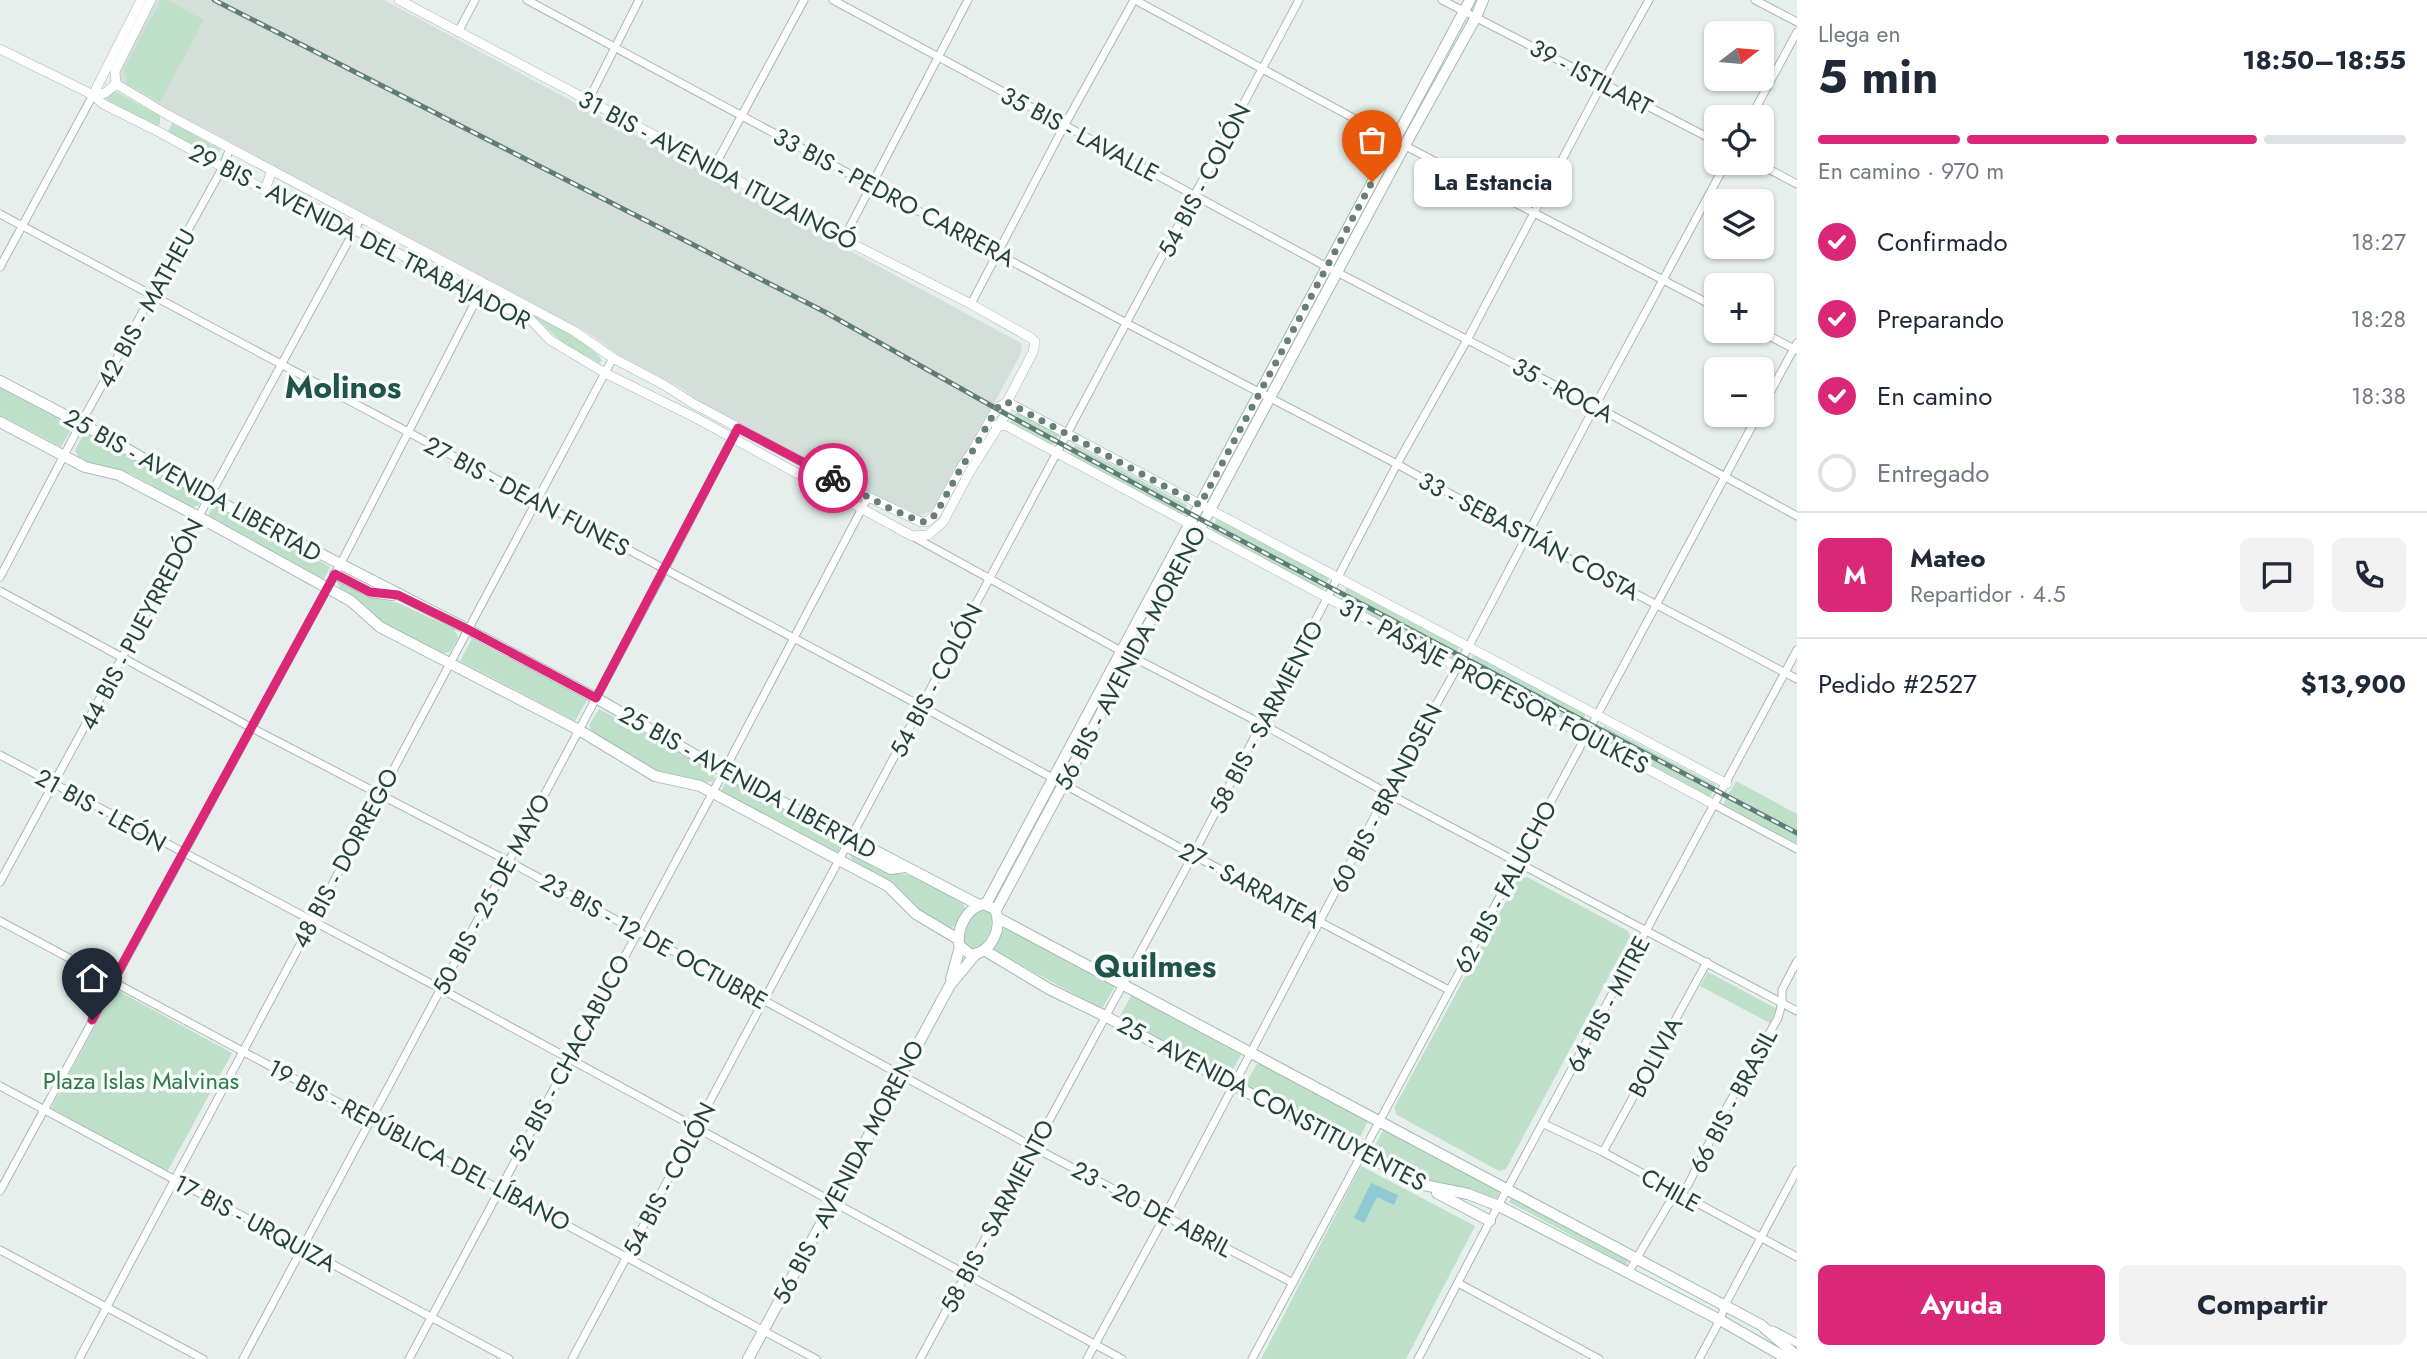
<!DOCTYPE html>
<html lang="es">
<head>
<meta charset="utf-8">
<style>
  :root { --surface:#fff; --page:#f2f2f3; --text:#1f2937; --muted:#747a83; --line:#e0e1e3; --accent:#db2777 }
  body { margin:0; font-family:Jost,sans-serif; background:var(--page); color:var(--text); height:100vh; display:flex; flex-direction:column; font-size:26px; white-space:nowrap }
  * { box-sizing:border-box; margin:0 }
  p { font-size:23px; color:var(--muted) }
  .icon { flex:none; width:38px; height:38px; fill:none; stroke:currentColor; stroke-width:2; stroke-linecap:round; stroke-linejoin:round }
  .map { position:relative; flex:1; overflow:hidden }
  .panel { display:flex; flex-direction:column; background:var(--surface); width:630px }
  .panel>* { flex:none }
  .needle { width:46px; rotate:74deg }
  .controls { position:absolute; left:1704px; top:21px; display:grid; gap:14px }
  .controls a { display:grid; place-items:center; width:70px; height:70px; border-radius:10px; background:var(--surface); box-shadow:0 2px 5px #0004; font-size:35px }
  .pin { position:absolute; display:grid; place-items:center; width:60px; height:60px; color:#fff; margin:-72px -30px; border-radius:50% 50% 50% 0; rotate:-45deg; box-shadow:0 0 7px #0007 }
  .pin .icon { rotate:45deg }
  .courier { position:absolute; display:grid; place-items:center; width:70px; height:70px; margin:-35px; border:5px solid #db2777; border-radius:50%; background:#fff; color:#222; box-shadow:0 2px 9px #0007 }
  .bubble { position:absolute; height:49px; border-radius:10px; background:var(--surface); box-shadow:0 2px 5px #0004; font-size:23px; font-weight:700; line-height:49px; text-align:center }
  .summary em { font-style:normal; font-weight:700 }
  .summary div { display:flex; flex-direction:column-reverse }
  .summary { display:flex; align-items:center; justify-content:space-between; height:119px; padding:0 21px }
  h1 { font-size:46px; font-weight:700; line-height:52px }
  .bar { display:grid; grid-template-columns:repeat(4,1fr); gap:10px 7px; align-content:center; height:84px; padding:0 21px }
  .bar i { height:9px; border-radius:5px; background:var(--line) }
  .bar .current { background:var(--accent) }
  .bar p { grid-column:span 4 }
  .line { display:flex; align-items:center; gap:18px; padding:0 21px; border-top:2px solid var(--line) }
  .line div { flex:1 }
  .round { display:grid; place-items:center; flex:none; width:74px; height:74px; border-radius:10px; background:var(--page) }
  ol { padding:0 21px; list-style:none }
  li { display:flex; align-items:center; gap:21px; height:77px }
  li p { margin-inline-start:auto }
  li .icon { padding:7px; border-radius:50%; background:var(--accent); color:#fff; stroke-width:4 }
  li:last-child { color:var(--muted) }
  li i { width:38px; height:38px; border:4px solid var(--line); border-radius:50% }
  .button { display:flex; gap:14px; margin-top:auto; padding:14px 21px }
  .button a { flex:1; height:80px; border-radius:10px; background:var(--accent); color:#fff; font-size:28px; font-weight:700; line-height:80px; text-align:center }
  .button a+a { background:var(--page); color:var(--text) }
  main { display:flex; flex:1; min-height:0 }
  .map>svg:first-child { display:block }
  .built { fill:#d4dfda }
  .green { fill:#bfe0c8 }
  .water { fill:#8ec9d4 }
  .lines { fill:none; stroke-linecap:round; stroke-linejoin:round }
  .minor-casing { stroke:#a8b8b2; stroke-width:9 }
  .tertiary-casing { stroke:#a8b8b2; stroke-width:10 }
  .secondary-casing { stroke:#a4bbb3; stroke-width:12 }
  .minor { stroke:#fff; stroke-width:7 }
  .tertiary { stroke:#fff; stroke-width:9 }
  .secondary { stroke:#fff; stroke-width:10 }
  .rail-casing { stroke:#5f7d75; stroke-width:5 }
  .rail { stroke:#f7fbf9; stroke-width:2.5; stroke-dasharray:8; stroke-linecap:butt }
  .done { stroke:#687f78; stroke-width:7; stroke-dasharray:0 12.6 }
  .route { stroke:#db2777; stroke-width:9 }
  .labels { text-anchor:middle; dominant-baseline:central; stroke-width:7; stroke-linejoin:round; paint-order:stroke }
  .street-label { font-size:24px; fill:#24423a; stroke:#f7fbf9 }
  .park-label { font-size:24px; fill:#2d7a4b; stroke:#f7fbf9 }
  .district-label { font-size:32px; font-weight:bold; fill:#1f5548; stroke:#f7fbf9 }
</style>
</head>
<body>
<main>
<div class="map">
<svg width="1797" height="1359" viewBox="0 0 1797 1359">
  <rect width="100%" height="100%" fill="#e6efeb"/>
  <polygon class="built" points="155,0 384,0 1021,343 1022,351 970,449 955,467 932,511 919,516 905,508 886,502 701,403 681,388 617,354 587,332 125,86 120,78 119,72"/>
  <g class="green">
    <polygon points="161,0 167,0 204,20 160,102 127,84 124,68"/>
    <polygon points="115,91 160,116 160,124 157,126 105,99"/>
    <polygon points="172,123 220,149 218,156 215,157 168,132"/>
    <path d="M490,292C508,301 600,346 602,361L599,363L563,343L535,317L489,294Z"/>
    <polygon points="0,387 73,426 61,447 0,415"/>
    <polygon points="1019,413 1059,435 1052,447 1011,423 1012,415"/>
    <polygon points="86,435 92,435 196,495 201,501 199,505 191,508 132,474 88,462 79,457 75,451 82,437"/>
    <polygon points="1075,445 1187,505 1181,517 1069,457"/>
    <polygon points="214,505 330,567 324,579 208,516"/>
    <polygon points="1217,519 1329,578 1323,590 1211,531"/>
    <polygon points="339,580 378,599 398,603 454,629 458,638 450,652 442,653 385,625 365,605 340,588 337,582"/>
    <polygon points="1347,587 1459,647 1453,659 1341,599"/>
    <polygon points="472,639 587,700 575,721 460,661"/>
    <polygon points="1474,654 1586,714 1579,726 1468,666"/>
    <polygon points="599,709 710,769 714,777 713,781 705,783 693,778 661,773 592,732 589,725"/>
    <polygon points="1604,726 1716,785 1710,797 1598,737"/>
    <polygon points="727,779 843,841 837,853 721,791"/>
    <polygon points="1736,781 1797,814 1797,844 1723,804"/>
    <polygon points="852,853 891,872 911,876 961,901 966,909 956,926 950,928 920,911 898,887 853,861 850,855"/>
    <polygon points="1527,877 1628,931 1630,937 1506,1169 1499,1171 1397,1115 1394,1108 1518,879"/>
    <path d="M982,909L992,912C992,928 989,947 970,949L965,946C962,932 970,917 982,909Z"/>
    <polygon points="1005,927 1115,986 1102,1009 992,950"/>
    <polygon points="1708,972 1777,1009 1770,1023 1700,986"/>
    <polygon points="115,989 232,1053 167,1172 51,1108"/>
    <polygon points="1132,994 1241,1055 1228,1079 1119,1018"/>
    <polygon points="1258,1062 1368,1121 1356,1145 1245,1085"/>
    <polygon points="1384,1129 1498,1190 1499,1194 1497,1198 1421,1180 1371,1152"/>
    <polygon points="1361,1166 1475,1226 1406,1359 1261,1359"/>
    <polygon points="1512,1197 1629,1260 1626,1265 1509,1202"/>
  </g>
  <polygon class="water" points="1371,1183 1398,1195 1394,1205 1377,1197 1364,1223 1354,1218"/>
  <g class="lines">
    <defs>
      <g id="minor">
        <polyline points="527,0 1128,324 1397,464 1526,536 1797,679"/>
        <polyline points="833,0 1327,267 1595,406 1797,516"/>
        <polyline points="1135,0 1394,140 1717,308"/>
        <polyline points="1442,0 1717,142"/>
        <polyline points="1755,0 1797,22"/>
        <polyline points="458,32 475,0"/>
        <polyline points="588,101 639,0"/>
        <polyline points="1751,117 1797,32"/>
        <polyline points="1757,163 1797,184"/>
        <polyline points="714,167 804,0"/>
        <polyline points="0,214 921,706 1193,855 1449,990"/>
        <polyline points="844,238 968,0"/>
        <polyline points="0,267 93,95"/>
        <polyline points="971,304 1064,126 1134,0"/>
        <polyline points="1760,331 1796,350"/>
        <polyline points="1762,407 1797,343"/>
        <polyline points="912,536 1121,651 1262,724 1387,793 1797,1011"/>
        <polyline points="0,577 81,423 223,167 230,148"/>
        <polyline points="0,591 250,727 508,861 1035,1148 1293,1283"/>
        <polyline points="0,755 441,989 1122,1359"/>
        <polyline points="1715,805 1797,849"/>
        <polyline points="0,882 361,218"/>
        <polyline points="0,921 816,1359"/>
        <polyline points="0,1086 509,1359"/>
        <polyline points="1544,1124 1603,1152 1797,1257"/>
        <polyline points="1603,1152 1707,962"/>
        <polyline points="0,1191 340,565 485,283"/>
        <polyline points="0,1250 203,1359"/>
        <polyline points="1628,1273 1668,1205 1688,1185 1727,1107 1778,1018 1782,1003 1782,990 1797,961"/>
        <polyline points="1458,1283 1599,1359"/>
        <polyline points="1773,1330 1797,1343"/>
        <polyline points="79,1359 613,358"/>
        <polyline points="243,1359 665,569 738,427"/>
        <polyline points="409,1359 713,792 868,497"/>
        <path d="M572,1359C817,907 1056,452 1299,0"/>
        <polyline points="920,1359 1193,855 1397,464 1467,340 1602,84 1649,0"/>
        <polyline points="1087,1359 1165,1216 1387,793 1469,646 1595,406 1726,163"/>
        <polyline points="1252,1359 1758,415"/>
        <polyline points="1418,1359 1490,1221 1797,650"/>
        <polyline points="1699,1359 1720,1320 1725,1305 1797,1170"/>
      </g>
      <g id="tertiary">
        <polyline points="0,49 93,95 103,104 161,133 265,190 314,207 434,273 531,320 550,340 605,373 696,418 912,536 928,535 943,522 969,473 1006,414 1007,402 1033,352 1035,342 1031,338 971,304 829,232 714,167 399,0"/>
        <polyline points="116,84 168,115 574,331 613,358 664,385 694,404 868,497 921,522 928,521 936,514 962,466 972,452 997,408 1007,402"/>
        <polyline points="93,95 105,93 116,84 115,71 151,0"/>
        <polyline points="93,95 141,0"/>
        <polyline points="265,190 272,170"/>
        <polyline points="1007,402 1727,784"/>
        <polyline points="996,425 1007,426 1715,805"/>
      </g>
      <g id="secondary">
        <polyline points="0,381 101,434 210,497 467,629 596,698 723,771 979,905"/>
        <polyline points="0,422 85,467 119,475 199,517 351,601 380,627 579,730 655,776 700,786 888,886 916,914 958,939"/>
        <polyline points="335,574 371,592 392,595"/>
        <polyline points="848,847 891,869 905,867"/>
        <path d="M983,904L995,909C1003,928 992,952 971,955L959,945C957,928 966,909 983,904Z"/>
        <polyline points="986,904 1470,0"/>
        <polyline points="996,910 1405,145 1476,17 1483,0"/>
        <polyline points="998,918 1761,1325 1797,1356"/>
        <polyline points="984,950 1049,989 1105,1016 1419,1184 1468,1194 1499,1206 1720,1320 1788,1359"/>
        <polyline points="951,979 960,947"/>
        <polyline points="1437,1193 1490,1221"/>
        <polyline points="748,1359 950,985 975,955"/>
      </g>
    </defs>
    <use href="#minor" class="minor-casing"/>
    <use href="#tertiary" class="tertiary-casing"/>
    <use href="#secondary" class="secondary-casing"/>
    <use href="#minor" class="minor"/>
    <use href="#tertiary" class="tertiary"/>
    <use href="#secondary" class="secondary"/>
    <defs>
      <polyline id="rail" points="214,0 825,312 1006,414 1204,521 1797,833"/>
    </defs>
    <use href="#rail" class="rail-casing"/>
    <use href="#rail" class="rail"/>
  </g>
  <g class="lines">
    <polyline class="done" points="833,478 887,507 921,522 928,521 936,514 962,466 972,452 997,408 1007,402 1200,505 1372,182"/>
    <polyline class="route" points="92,1020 335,574 370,592 398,595 467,629 596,698 738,428 833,478"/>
  </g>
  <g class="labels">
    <g class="street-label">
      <text transform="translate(1591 77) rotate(28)">39 - ISTILART</text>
      <text transform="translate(1080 134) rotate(28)">35 BIS - LAVALLE</text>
      <text transform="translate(718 170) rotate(28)">31 BIS - AVENIDA ITUZAINGÓ</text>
      <text transform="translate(1204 180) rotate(-62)">54 BIS - COLÓN</text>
      <text transform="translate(894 197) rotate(28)">33 BIS - PEDRO CARRERA</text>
      <text transform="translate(360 236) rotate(27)">29 BIS - AVENIDA DEL TRABAJADOR</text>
      <text transform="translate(146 308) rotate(-61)">42 BIS - MATHEU</text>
      <text transform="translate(1563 390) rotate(28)">35 - ROCA</text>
      <text transform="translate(193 485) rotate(29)">25 BIS - AVENIDA LIBERTAD</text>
      <text transform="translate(527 496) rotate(28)">27 BIS - DEAN FUNES</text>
      <text transform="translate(1529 536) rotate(28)">33 - SEBASTIÁN COSTA</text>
      <text transform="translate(141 624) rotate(-62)">44 BIS - PUEYRREDÓN</text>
      <text transform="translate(1130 658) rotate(-62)">56 BIS - AVENIDA MORENO</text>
      <text transform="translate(936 680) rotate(-62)">54 BIS - COLÓN</text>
      <text transform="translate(1494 686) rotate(28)">31 - PASAJE PROFESOR FOULKES</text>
      <text transform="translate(1266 717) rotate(-62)">58 BIS - SARMIENTO</text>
      <text transform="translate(748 782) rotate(29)">25 BIS - AVENIDA LIBERTAD</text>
      <text transform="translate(1386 798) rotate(-62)">60 BIS - BRANDSEN</text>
      <text transform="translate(101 810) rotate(29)">21 BIS - LEÓN</text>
      <text transform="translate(345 858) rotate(-62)">48 BIS - DORREGO</text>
      <text transform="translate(1250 885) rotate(28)">27 - SARRATEA</text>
      <text transform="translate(1505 887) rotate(-62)">62 BIS - FALUCHO</text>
      <text transform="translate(491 894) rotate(-62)">50 BIS - 25 DE MAYO</text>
      <text transform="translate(654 941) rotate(29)">23 BIS - 12 DE OCTUBRE</text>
      <text transform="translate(1608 1004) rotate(-62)">64 BIS - MITRE</text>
      <text transform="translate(1655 1057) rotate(-62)">BOLIVIA</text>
      <text transform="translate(569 1058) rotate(-62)">52 BIS - CHACABUCO</text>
      <text transform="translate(1733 1101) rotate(-62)">66 BIS - BRASIL</text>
      <text transform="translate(1272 1103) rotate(28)">25 - AVENIDA CONSTITUYENTES</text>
      <text transform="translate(419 1145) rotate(28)">19 BIS - REPÚBLICA DEL LÍBANO</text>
      <text transform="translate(848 1172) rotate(-62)">56 BIS - AVENIDA MORENO</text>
      <text transform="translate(669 1179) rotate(-62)">54 BIS - COLÓN</text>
      <text transform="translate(1671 1190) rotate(29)">CHILE</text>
      <text transform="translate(1152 1209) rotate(28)">23 - 20 DE ABRIL</text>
      <text transform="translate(997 1216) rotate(-62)">58 BIS - SARMIENTO</text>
      <text transform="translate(255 1223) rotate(28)">17 BIS - URQUIZA</text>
    </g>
    <g class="park-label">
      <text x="141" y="1080">Plaza Islas Malvinas</text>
    </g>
    <g class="district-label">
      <text x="343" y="387">Molinos</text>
      <text x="1155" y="966">Quilmes</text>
    </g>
  </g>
</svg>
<div class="controls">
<a><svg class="needle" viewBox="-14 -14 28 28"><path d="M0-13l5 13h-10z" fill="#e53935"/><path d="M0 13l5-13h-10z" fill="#747a83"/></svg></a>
<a><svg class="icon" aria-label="locate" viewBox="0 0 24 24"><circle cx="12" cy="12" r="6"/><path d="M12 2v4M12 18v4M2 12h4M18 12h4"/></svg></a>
<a><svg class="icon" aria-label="layers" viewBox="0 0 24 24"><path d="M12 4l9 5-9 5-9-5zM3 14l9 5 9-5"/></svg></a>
<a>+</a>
<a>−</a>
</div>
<div class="pin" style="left:1372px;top:182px;background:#ea580c"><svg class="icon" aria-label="bag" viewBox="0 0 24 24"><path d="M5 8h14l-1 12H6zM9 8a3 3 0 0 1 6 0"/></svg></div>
<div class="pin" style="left:92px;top:1020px;background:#1f2937"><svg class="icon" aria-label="home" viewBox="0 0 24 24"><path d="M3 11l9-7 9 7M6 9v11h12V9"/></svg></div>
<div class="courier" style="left:833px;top:478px"><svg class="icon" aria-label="bike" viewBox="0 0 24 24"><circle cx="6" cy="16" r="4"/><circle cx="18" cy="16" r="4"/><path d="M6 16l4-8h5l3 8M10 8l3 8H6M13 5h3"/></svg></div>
<div class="bubble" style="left:1414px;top:158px;width:158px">La Estancia</div>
</div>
<section class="panel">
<div class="summary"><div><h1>5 min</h1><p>Llega en</p></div><em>18:50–18:55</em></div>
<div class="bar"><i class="current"></i><i class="current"></i><i class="current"></i><i></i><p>En camino · 970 m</p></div>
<ol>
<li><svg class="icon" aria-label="check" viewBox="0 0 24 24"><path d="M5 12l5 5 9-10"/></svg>Confirmado<p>18:27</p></li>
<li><svg class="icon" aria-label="check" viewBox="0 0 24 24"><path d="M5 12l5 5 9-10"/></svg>Preparando<p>18:28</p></li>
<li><svg class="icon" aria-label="check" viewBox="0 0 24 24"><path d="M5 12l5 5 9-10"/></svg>En camino<p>18:38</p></li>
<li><i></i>Entregado</li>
</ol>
<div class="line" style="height:126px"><b class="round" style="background:var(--accent);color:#fff">M</b><div><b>Mateo</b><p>Repartidor · 4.5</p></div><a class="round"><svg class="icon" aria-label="chat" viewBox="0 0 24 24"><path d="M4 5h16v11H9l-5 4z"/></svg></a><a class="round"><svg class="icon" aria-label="phone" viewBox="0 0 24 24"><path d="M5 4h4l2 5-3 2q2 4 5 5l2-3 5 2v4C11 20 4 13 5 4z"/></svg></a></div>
<div class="line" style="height:91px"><div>Pedido #2527</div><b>$13,900</b></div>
<div class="button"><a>Ayuda</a><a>Compartir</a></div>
</section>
</main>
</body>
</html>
